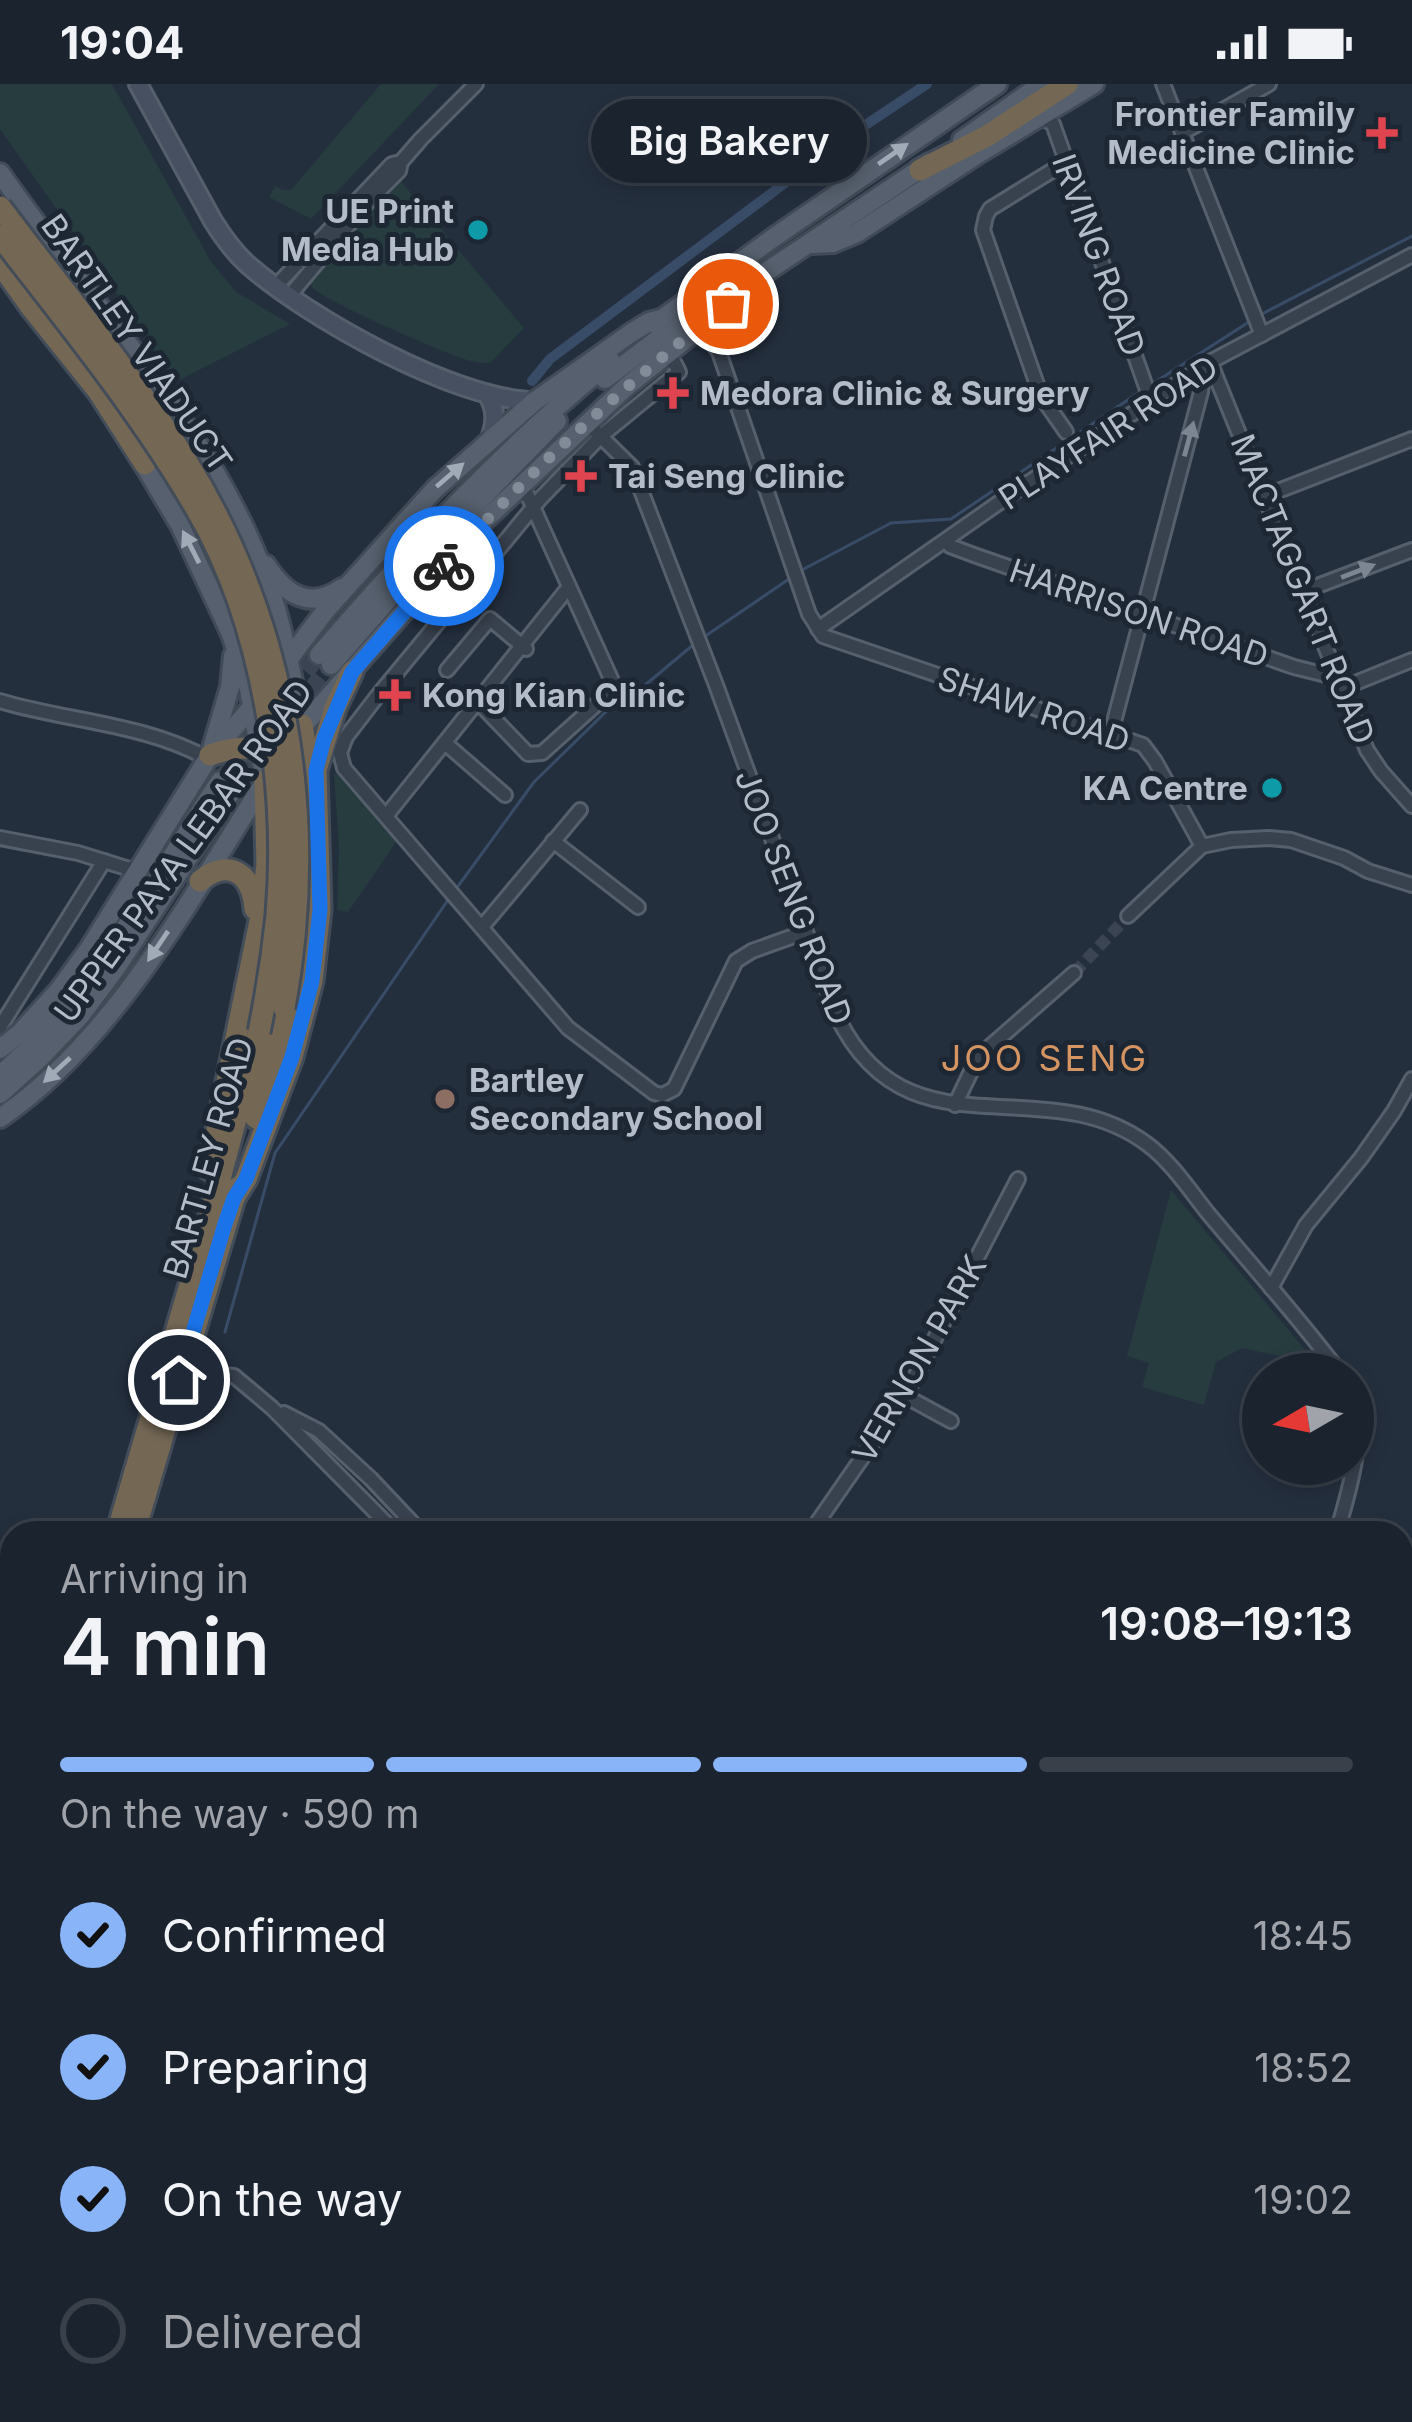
<!DOCTYPE html>
<html lang="en">
<head>
<meta charset="utf-8">
<style>
  :root { --surface:#1b232e; --page:#282f3a; --text:#f1f3f6; --muted:#a0a4aa; --line:#39404a; --accent:#8ab4f8 }
  body { margin:0; font-family:Inter,sans-serif; background:var(--page); color:var(--text); height:100vh; display:flex; flex-direction:column; font-size:45px; white-space:nowrap }
  * { box-sizing:border-box; margin:0 }
  p { font-size:39px; color:var(--muted) }
  .icon { flex:none; width:66px; height:66px; fill:none; stroke:currentColor; stroke-width:2; stroke-linecap:round; stroke-linejoin:round }
  .map { position:relative; flex:1; overflow:hidden }
  .details { position:absolute; left:0px; top:1437px; width:1413px; height:903px; display:flex; flex-direction:column; background:var(--surface); border-radius:36px 36px 0 0; box-shadow:0 6px 18px #0003,0 0 0 3px var(--line) }
  .details>* { flex:none }
  .needle { width:78px; rotate:261deg }
  .buttons { position:absolute; left:1242px; top:1269px; display:grid; gap:24px }
  .buttons a { display:grid; place-items:center; width:132px; height:132px; border-radius:50%; background:var(--surface); box-shadow:0 6px 18px #0003,0 0 0 3px var(--line); font-size:60px }
  .pin { position:absolute; display:grid; place-items:center; width:102px; height:102px; color:#fff; margin:-51px; border:6px solid #fff; border-radius:50%; box-shadow:0 3px 12px #0007 }
  .courier { position:absolute; display:grid; place-items:center; width:120px; height:120px; margin:-60px; border:9px solid #1a73e8; border-radius:50%; background:#fff; color:#222; box-shadow:0 3px 15px #0007 }
  .bubble { position:absolute; height:84px; border-radius:42px; background:var(--surface); box-shadow:0 6px 18px #0003,0 0 0 3px var(--line); font-size:39px; font-weight:600; line-height:84px; text-align:center }
  .headline em { font-style:normal; font-weight:600 }
  .headline div { display:flex; flex-direction:column-reverse }
  .headline { display:flex; align-items:center; justify-content:space-between; height:204px; padding:0 60px }
  h1 { font-size:78px; font-weight:600; line-height:90px }
  .bar { display:grid; grid-template-columns:repeat(4,1fr); gap:18px 12px; align-content:center; height:144px; padding:0 60px }
  .bar i { height:15px; border-radius:9px; background:var(--line) }
  .bar .selected { background:var(--accent) }
  .bar p { grid-column:span 4 }
  ol { padding:0 60px; list-style:none }
  li { display:flex; align-items:center; gap:36px; height:132px }
  li p { margin-inline-start:auto }
  li .icon { padding:12px; border-radius:50%; background:var(--accent); color:#111; stroke-width:4 }
  li:last-child { color:var(--muted) }
  li i { width:66px; height:66px; border:6px solid var(--line); border-radius:50% }
  .status { display:flex; justify-content:space-between; align-items:center; height:84px; padding:0 60px; background:var(--surface); direction:ltr }
  .status svg { height:33px; fill:currentColor }
  .map>svg:first-child { display:block }
  .green { fill:#263c3f }
  .lines { fill:none; stroke-linecap:round; stroke-linejoin:round }
  .stream { stroke:#394c67; stroke-width:3 }
  .canal { stroke:#394c67; stroke-width:10 }
  .street-tunnel { stroke:#3a4453; stroke-width:12; stroke-dasharray:12 6; stroke-linecap:butt }
  .primary-tunnel { stroke:#3a4453; stroke-width:18; stroke-dasharray:18 9; stroke-linecap:butt }
  .street-casing { stroke:#565f6c; stroke-width:18 }
  .secondary-casing { stroke:#565f6c; stroke-width:22 }
  .primary-casing { stroke:#414a57; stroke-width:24 }
  .highway-casing { stroke:#434c59; stroke-width:27 }
  .street { stroke:#38414e; stroke-width:12 }
  .secondary { stroke:#465061; stroke-width:16 }
  .primary { stroke:#56606e; stroke-width:18 }
  .highway { stroke:#746855; stroke-width:21 }
  .highway-bridge-casing { stroke:#434c59; stroke-width:27; stroke-linecap:butt }
  .highway-bridge { stroke:#746855; stroke-width:21 }
  .oneway { fill:#a1aab7 }
  .oneway2 { fill:#7c8592 }
  .done { stroke:#828b98; stroke-width:12; stroke-dasharray:0 21.6 }
  .route { stroke:#1a73e8; stroke-width:15 }
  .health-dot { fill:#e0444e; stroke:#1d2633; stroke-width:4.5 }
  .culture-dot { fill:#0f9aa8; stroke:#1d2633; stroke-width:4.5 }
  .education-dot { fill:#8d6e63; stroke:#1d2633; stroke-width:4.5 }
  .labels { text-anchor:middle; dominant-baseline:central; stroke-width:10; stroke-linejoin:round; paint-order:stroke }
  .poi-label { font-size:33px; font-weight:bold; fill:#b4bcc9; stroke:#1d2633; text-anchor:start }
  .street-label { font-size:33px; fill:#b4bcc9; stroke:#1d2633 }
  .neighbourhood-label { font-size:36px; letter-spacing:3px; fill:#d59563; stroke:#1d2633 }
</style>
</head>
<body>
<div class="status"><b>19:04</b><svg viewBox="0 0 49 12"><path d="M0 12V9h3v3zM5 12V6h3v6zM10 12V3h3v9zM15 12V0h3v12zM26 1h20v11H26zM47 4h2v5h-2z"/></svg></div>
<div class="map">
<svg width="1412" height="2338" viewBox="0 0 1412 2338">
  <rect width="100%" height="100%" fill="#242f3e"/>
  <g class="green">
    <polygon points="0,0 112,0 210,176 236,208 290,240 175,298 112,203 0,45"/>
    <polygon points="381,0 439,0 311,135 269,113 275,102 283,106 291,106"/>
    <path d="M399,95L524,244L490,279C484,279 477,279 471,277C452,273 319,215 312,203C308,197 310,191 311,184Z"/>
    <polygon points="338,689 397,757 348,828 337,826 339,763 334,690"/>
    <polygon points="1171,1106 1317,1280 1242,1264 1216,1278 1204,1321 1142,1303 1149,1279 1127,1272"/>
    <polygon points="425,2328 823,2328 834,2338 429,2338"/>
  </g>
  <g class="lines">
    <g class="stream">
      <polyline points="1260,231 1412,152"/>
      <polyline points="1149,302 1252,236"/>
      <polyline points="800,487 891,439 951,435 1141,307"/>
      <polyline points="701,555 792,493"/>
      <polyline points="456,805 534,698 619,615 632,612 693,561"/>
      <polyline points="225,1248 275,1069 450,813"/>
      <polyline points="675,2328 687,2338"/>
      <polyline points="817,2328 824,2338"/>
      <polyline points="574,2338 578,2332 592,2333"/>
      <polyline points="714,2338 719,2328"/>
    </g>
    <polyline class="canal" points="532,297 550,275 837,60 927,0"/>
    <polyline class="street-tunnel" points="1074,889 1128,832"/>
    <g class="primary-tunnel">
      <polyline points="288,608 319,571"/>
      <polyline points="293,629 331,581"/>
      <polyline points="220,697 249,658"/>
      <polyline points="232,707 265,665"/>
    </g>
    <defs>
      <g id="street">
        <polyline points="1163,0 1262,251"/>
        <polyline points="1040,32 1053,40 1151,317"/>
        <polyline points="1182,49 1269,0"/>
        <polyline points="277,201 392,80 401,78"/>
        <polyline points="290,211 367,119 399,87 401,78 421,55 476,0"/>
        <polyline points="700,242 719,268 809,530 823,552 1143,661 1155,677 1202,762"/>
        <polyline points="663,273 675,280 679,288 601,352 540,415 379,610 346,653 340,669 344,684 568,944 654,1009 662,1011 674,1005 736,877 752,867 805,848"/>
        <polyline points="1210,278 1367,666 1381,687 1412,722"/>
        <path d="M587,339L632,383L716,601L836,930C906,1079 1042,982 1147,1060C1170,1077 1189,1105 1207,1128C1252,1182 1299,1234 1341,1290"/>
        <polyline points="1066,348 1041,312 983,146 986,132 990,125 1066,78"/>
        <polyline points="1265,412 1412,355"/>
        <polyline points="947,456 950,462 974,471 1294,583 1326,591 1337,589"/>
        <polyline points="1304,507 1412,466"/>
        <polyline points="818,545 1010,411 1210,278 1412,171"/>
        <polyline points="447,586 490,535 526,565"/>
        <polyline points="1343,604 1412,576"/>
        <path d="M0,617C66,637 147,640 208,675"/>
        <polyline points="478,618 528,670 542,669 610,608 612,597 528,412 520,402"/>
        <polyline points="1111,649 1201,308 1203,290 1209,280"/>
        <polyline points="445,659 505,711"/>
        <polyline points="386,732 568,504"/>
        <polyline points="0,754 78,769 136,787"/>
        <polyline points="553,757 638,823"/>
        <polyline points="1128,832 1202,762 1231,756 1269,754 1291,756 1344,774 1368,787 1412,801"/>
        <polyline points="482,843 580,726"/>
        <polyline points="0,943 104,777"/>
        <polyline points="955,1021 978,973 1074,889"/>
        <polyline points="1271,1204 1306,1141 1361,1074 1394,1027 1412,995"/>
        <polyline points="180,1296 206,1289 234,1292 272,1324 396,1449"/>
        <polyline points="905,1312 951,1337"/>
        <polyline points="284,1329 319,1347 371,1395 422,1449"/>
        <polyline points="810,1449 905,1312 1018,1095"/>
        <path d="M1337,1449C1349,1405 1364,1364 1353,1319"/>
        <polyline points="1401,1851 1412,1872"/>
        <polyline points="1357,2338 1357,2328"/>
      </g>
      <g id="secondary">
        <path d="M138,0L213,137C223,153 233,167 247,180C307,233 456,317 535,317"/>
        <path d="M487,310C497,326 496,340 489,357"/>
        <polyline points="0,2010 12,2012"/>
        <polyline points="395,2338 398,2336 399,2328"/>
      </g>
      <g id="primary">
        <polyline points="962,56 1042,0"/>
        <path d="M0,89C95,226 220,353 273,515C286,556 293,599 302,641"/>
        <polyline points="812,160 833,159 857,149 978,70 1094,0"/>
        <polyline points="655,240 773,154 997,0"/>
        <polyline points="605,295 718,210 744,198"/>
        <polyline points="137,369 180,441 231,550 249,605 265,697"/>
        <path d="M266,481C285,510 309,527 342,504"/>
        <path d="M319,571C410,466 503,365 611,277"/>
        <polyline points="331,581 433,464 557,337"/>
        <polyline points="294,652 484,437 626,303 746,207 760,192 929,79"/>
        <polyline points="213,661 230,603 233,572"/>
        <polyline points="0,965 20,949 59,906 89,865 210,671 253,622 326,526 435,405 535,317 631,249 649,238 661,235"/>
        <path d="M0,991C94,910 153,800 220,697"/>
        <polyline points="0,1010 41,973 81,931 116,884 232,707"/>
        <path d="M0,1034C114,957 193,810 266,696"/>
        <polyline points="1401,1620 1412,1616"/>
        <polyline points="1069,2328 1072,2338"/>
        <polyline points="1093,2328 1096,2338"/>
      </g>
      <g id="highway">
        <polyline points="920,86 987,52 1067,0"/>
        <polyline points="0,179 31,223 99,308 145,380"/>
        <polyline points="302,641 311,695"/>
        <path d="M210,671C237,661 262,660 285,681"/>
        <path d="M200,797C229,773 253,790 255,825"/>
        <polyline points="256,1034 284,924"/>
        <polyline points="209,1085 260,837 267,781 265,697"/>
        <polyline points="234,1114 246,1095 292,973 312,897 320,826 316,686 335,624 352,588"/>
        <polyline points="117,1449 209,1136 259,948"/>
        <polyline points="134,1449 237,1104"/>
        <polyline points="0,1779 12,1750"/>
        <polyline points="0,1833 12,1801"/>
        <polyline points="0,2032 12,2028"/>
        <polyline points="0,2238 12,2260"/>
        <polyline points="0,2273 12,2293"/>
        <polyline points="33,2328 39,2338"/>
        <polyline points="52,2328 58,2338"/>
      </g>
    </defs>
    <use href="#street" class="street-casing"/>
    <use href="#secondary" class="secondary-casing"/>
    <use href="#primary" class="primary-casing"/>
    <use href="#highway" class="highway-casing"/>
    <use href="#street" class="street"/>
    <use href="#secondary" class="secondary"/>
    <use href="#primary" class="primary"/>
    <use href="#highway" class="highway"/>
    <defs>
      <g id="highway-bridge">
        <path d="M0,123C62,205 129,286 184,373C287,538 319,734 284,924"/>
        <path d="M0,152C69,241 140,328 197,426C263,539 288,701 277,831C273,870 267,909 259,948"/>
      </g>
    </defs>
    <use href="#highway-bridge" class="highway-bridge-casing"/>
    <use href="#highway-bridge" class="highway-bridge"/>
  </g>
  <defs><path id="oneway-solid" d="M-6-.8H1V-3.2L6.5 0L1 3.2V.8H-6Z" transform="scale(3)"/></defs>
  <g class="oneway">
    <use href="#oneway-solid" transform="translate(893 70) rotate(-35)"/>
    <use href="#oneway-solid" transform="translate(450 391) rotate(-41)"/>
    <use href="#oneway-solid" transform="translate(191 463) rotate(-117)"/>
    <use href="#oneway-solid" transform="translate(158 862) rotate(124)"/>
    <use href="#oneway-solid" transform="translate(57 986) rotate(137)"/>
  </g>
  <g class="oneway2">
    <use href="#oneway-solid" transform="translate(1189 355) rotate(-75)"/>
    <use href="#oneway-solid" transform="translate(1358 487) rotate(-21)"/>
  </g>
  <g class="lines">
    <path class="done" d="M444,482C530,386 626,300 728,220"/>
    <polyline class="route" points="179,1296 224,1143 234,1114 246,1095 292,973 312,897 320,826 316,686 324,655 352,588 444,482"/>
  </g>
  <g class="health-dot">
    <path d="M1376 31h12v12h12v12h-12v12h-12v-12h-12v-12h12z"/>
    <path d="M667 291h12v12h12v12h-12v12h-12v-12h-12v-12h12z"/>
    <path d="M575 374h12v12h12v12h-12v12h-12v-12h-12v-12h12z"/>
    <path d="M389 593h12v12h12v12h-12v12h-12v-12h-12v-12h12z"/>
  </g>
  <g class="culture-dot">
    <circle cx="478" cy="146" r="12"/>
    <circle cx="1272" cy="704" r="12"/>
  </g>
  <circle class="education-dot" cx="445" cy="1015" r="12"/>
  <g class="labels">
    <g class="poi-label">
      <text x="1355" y="30" text-anchor="end">Frontier Family<tspan x="1355" dy="38">Medicine Clinic</tspan></text>
      <text x="454" y="127" text-anchor="end">UE Print<tspan x="454" dy="38">Media Hub</tspan></text>
      <text x="700" y="309">Medora Clinic &amp; Surgery</text>
      <text x="608" y="392">Tai Seng Clinic</text>
      <text x="422" y="611">Kong Kian Clinic</text>
      <text x="1248" y="704" text-anchor="end">KA Centre</text>
      <text x="469" y="996">Bartley<tspan x="469" dy="38">Secondary School</tspan></text>
    </g>
    <g class="street-label">
      <text transform="translate(1099 171) rotate(70)">IRVING ROAD</text>
      <text transform="translate(137 259) rotate(55)">BARTLEY VIADUCT</text>
      <text transform="translate(1108 348) rotate(-33)">PLAYFAIR ROAD</text>
      <text transform="translate(1303 505) rotate(68)">MACTAGGART ROAD</text>
      <text transform="translate(1139 529) rotate(19)">HARRISON ROAD</text>
      <text transform="translate(1034 625) rotate(19)">SHAW ROAD</text>
      <text transform="translate(183 767) rotate(-54)">UPPER PAYA LEBAR ROAD</text>
      <text transform="translate(794 813) rotate(69)">JOO SENG ROAD</text>
      <text transform="translate(208 1074) rotate(-74)">BARTLEY ROAD</text>
      <text transform="translate(919 1275) rotate(-60)">VERNON PARK</text>
    </g>
    <g class="neighbourhood-label">
      <text x="1045" y="974">JOO SENG</text>
    </g>
  </g>
</svg>
<div class="buttons">
<a><svg class="needle" viewBox="-14 -14 28 28"><path d="M0-13l5 13h-10z" fill="#e53935"/><path d="M0 13l5-13h-10z" fill="#a0a4aa"/></svg></a>
</div>
<div class="pin" style="left:728px;top:220px;background:#ea580c"><svg class="icon" aria-label="bag" viewBox="0 0 24 24"><path d="M5 8h14l-1 12H6zM9 8a3 3 0 0 1 6 0"/></svg></div>
<div class="pin" style="left:179px;top:1296px;background:#1f2937"><svg class="icon" aria-label="home" viewBox="0 0 24 24"><path d="M3 11l9-7 9 7M6 9v11h12V9"/></svg></div>
<div class="courier" style="left:444px;top:482px"><svg class="icon" aria-label="bike" viewBox="0 0 24 24"><circle cx="6" cy="16" r="4"/><circle cx="18" cy="16" r="4"/><path d="M6 16l4-8h5l3 8M10 8l3 8H6M13 5h3"/></svg></div>
<div class="bubble" style="left:591px;top:15px;width:276px">Big Bakery</div>
<section class="details">
<div class="headline"><div><h1>4 min</h1><p>Arriving in</p></div><em>19:08–19:13</em></div>
<div class="bar"><i class="selected"></i><i class="selected"></i><i class="selected"></i><i></i><p>On the way · 590 m</p></div>
<ol>
<li><svg class="icon" aria-label="check" viewBox="0 0 24 24"><path d="M5 12l5 5 9-10"/></svg>Confirmed<p>18:45</p></li>
<li><svg class="icon" aria-label="check" viewBox="0 0 24 24"><path d="M5 12l5 5 9-10"/></svg>Preparing<p>18:52</p></li>
<li><svg class="icon" aria-label="check" viewBox="0 0 24 24"><path d="M5 12l5 5 9-10"/></svg>On the way<p>19:02</p></li>
<li><i></i>Delivered</li>
</ol>
</section>
</div>
</body>
</html>
